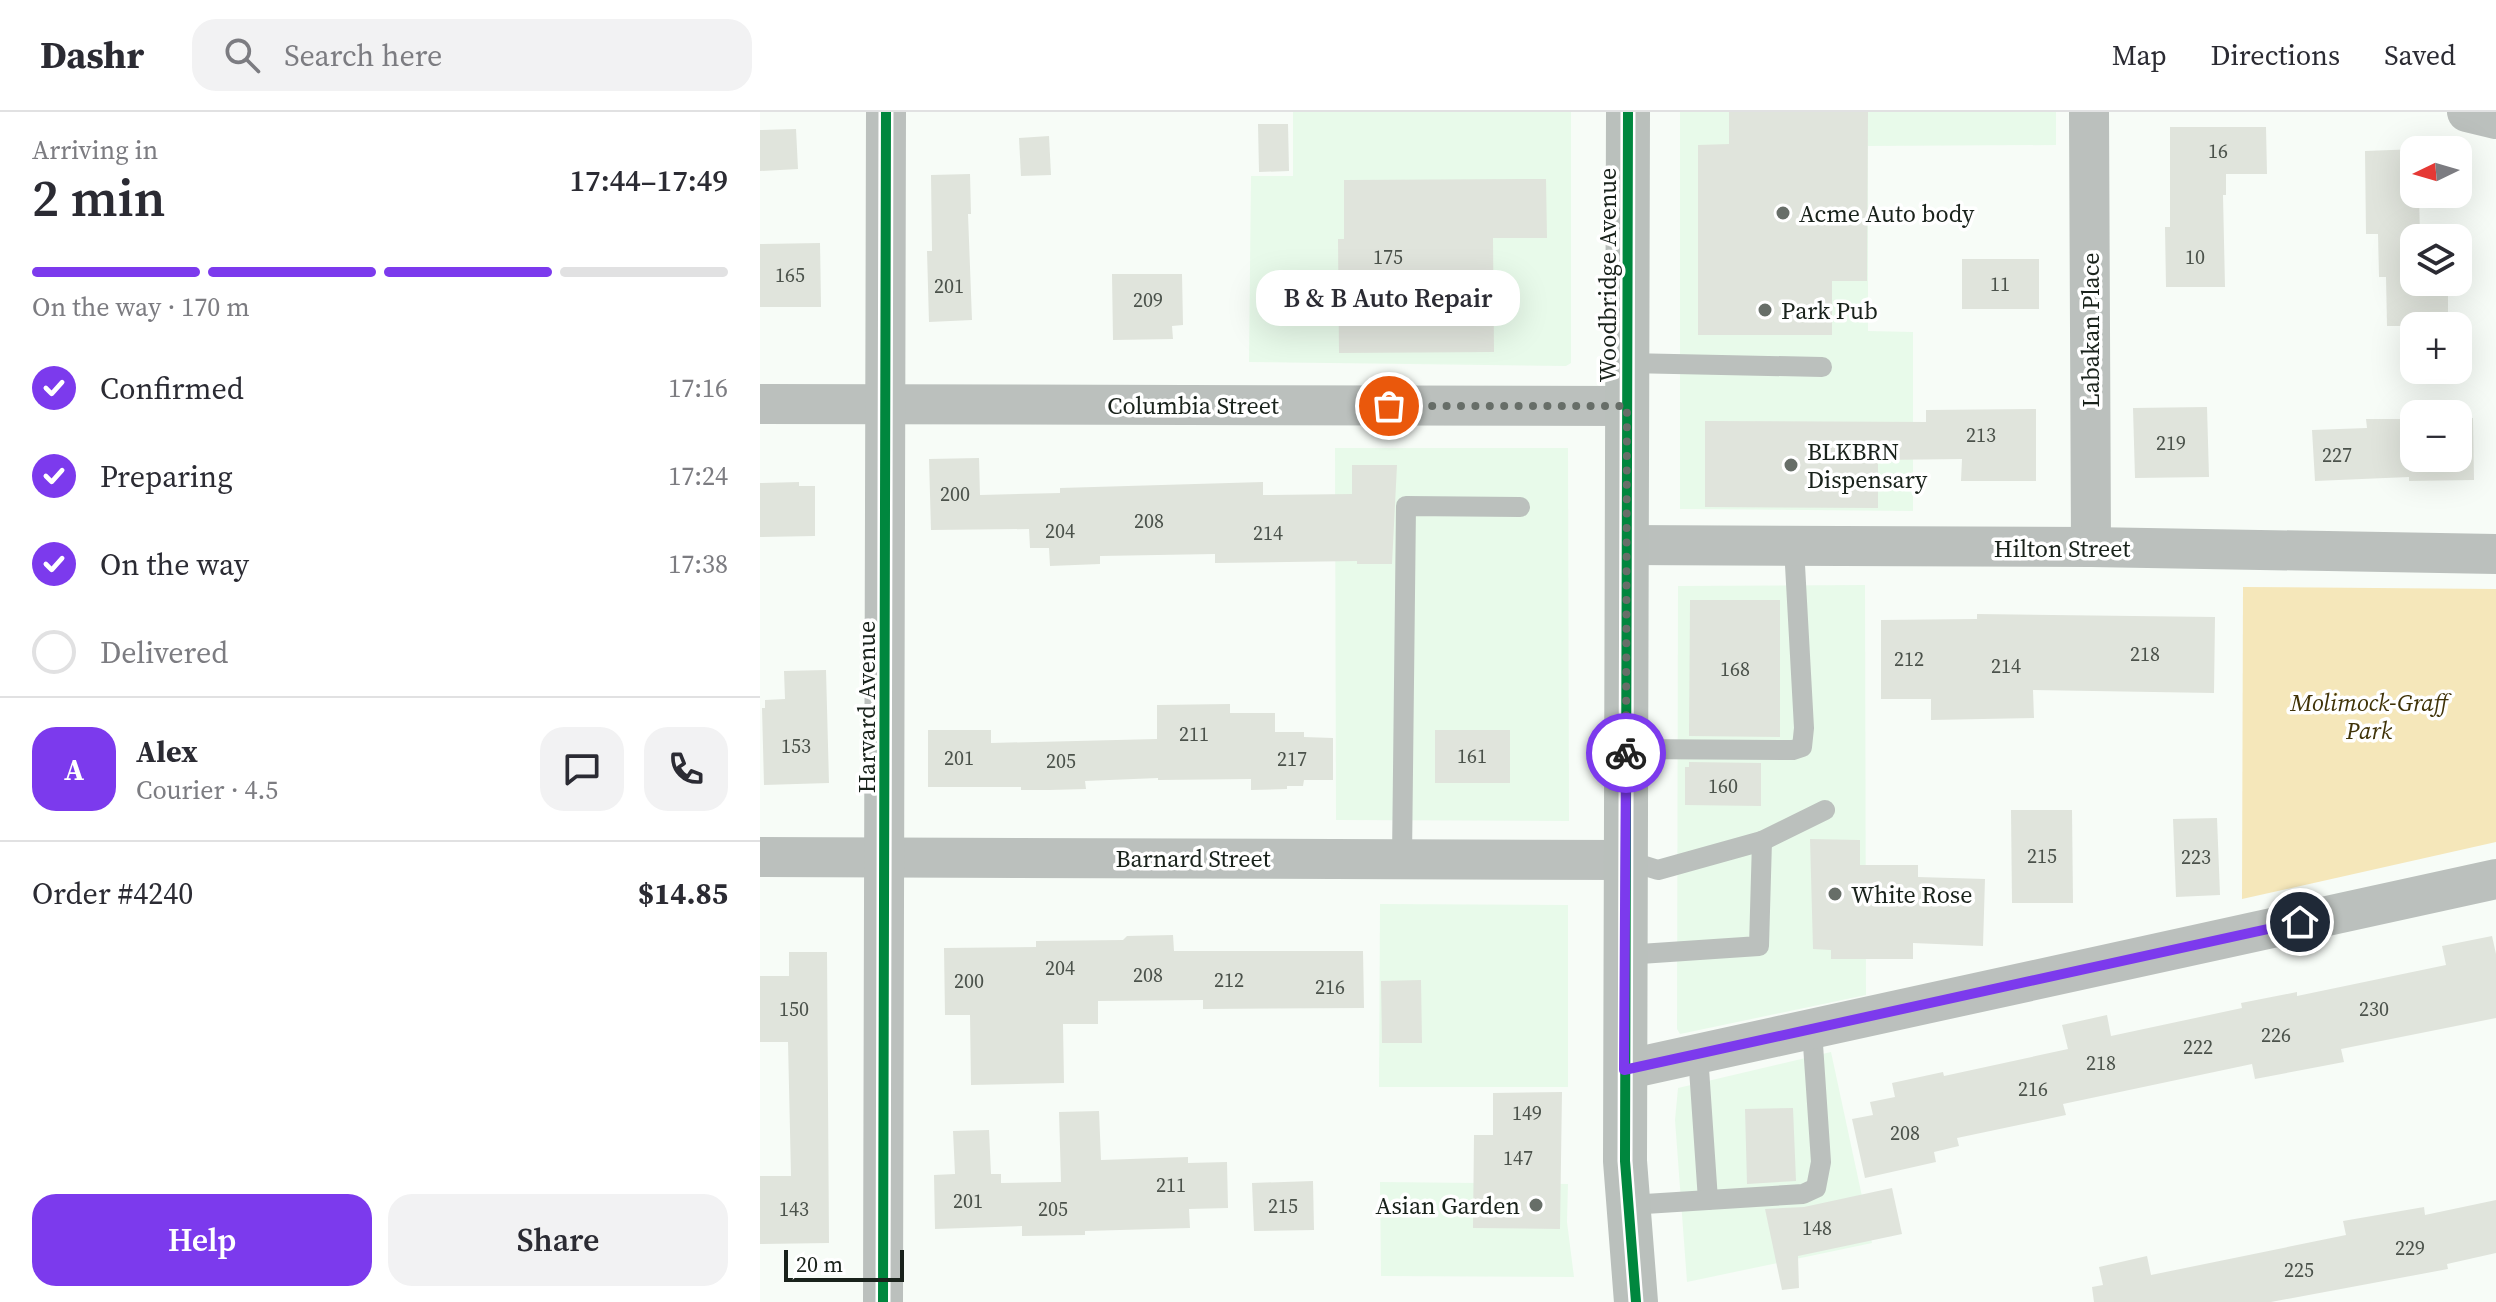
<!DOCTYPE html>
<html lang="en">
<head>
<meta charset="utf-8">
<style>
  :root { --surface:#fff; --page:#f2f2f3; --text:#2b2b33; --muted:#7c7c81; --line:#e1e1e2; --accent:#7c3aed }
  body { margin:0; font-family:"Source Serif 4",serif; background:var(--page); color:var(--text); height:100vh; display:flex; flex-direction:column; font-size:30px; white-space:nowrap }
  * { box-sizing:border-box; margin:0 }
  p { font-size:26px; color:var(--muted) }
  .icon { flex:none; width:44px; height:44px; fill:none; stroke:currentColor; stroke-width:2; stroke-linecap:round; stroke-linejoin:round }
  .map { position:relative; flex:1; overflow:hidden }
  .sheet { display:flex; flex-direction:column; background:var(--surface); width:760px }
  .sheet>* { flex:none }
  .needle { width:52px; rotate:265deg }
  .controls { position:absolute; left:1640px; top:24px; display:grid; gap:16px }
  .controls a { display:grid; place-items:center; width:72px; height:72px; border-radius:16px; background:var(--surface); box-shadow:0 8px 32px #0002; font-size:40px }
  .scale { position:absolute; left:24px; bottom:20px; width:120px; box-sizing:border-box; padding-left:8px; border:4px solid #19221b; border-top:0; font-size:22px; line-height:28px; white-space:nowrap; color:#19221b; -webkit-text-stroke:6px #fff; paint-order:stroke }
  .pin { position:absolute; display:grid; place-items:center; width:68px; height:68px; color:#fff; margin:-34px; border:4px solid #fff; border-radius:50%; box-shadow:0 2px 8px #0007 }
  .courier { position:absolute; display:grid; place-items:center; width:80px; height:80px; margin:-40px; border:6px solid #7c3aed; border-radius:50%; background:#fff; color:#222; box-shadow:0 2px 10px #0007 }
  .bubble { position:absolute; height:56px; border-radius:24px; background:var(--surface); box-shadow:0 8px 32px #0002; font-size:26px; font-weight:600; line-height:56px; text-align:center }
  .headline em { font-style:normal; font-weight:600 }
  .headline div { display:flex; flex-direction:column-reverse }
  .headline { display:flex; align-items:center; justify-content:space-between; height:136px; padding:0 32px }
  h1 { font-size:52px; font-weight:600; line-height:60px }
  .bar { display:grid; grid-template-columns:repeat(4,1fr); gap:12px 8px; align-content:center; height:96px; padding:0 32px }
  .bar i { height:10px; border-radius:6px; background:var(--line) }
  .bar .selected { background:var(--accent) }
  .bar p { grid-column:span 4 }
  .line { display:flex; align-items:center; gap:20px; padding:0 32px; border-top:2px solid var(--line) }
  .line div { flex:1 }
  .round { display:grid; place-items:center; flex:none; width:84px; height:84px; border-radius:24px; background:var(--page) }
  ol { padding:0 32px; list-style:none }
  li { display:flex; align-items:center; gap:24px; height:88px }
  li p { margin-inline-start:auto }
  li .icon { padding:8px; border-radius:50%; background:var(--accent); color:#fff; stroke-width:4 }
  li:last-child { color:var(--muted) }
  li i { width:44px; height:44px; border:4px solid var(--line); border-radius:50% }
  .button { display:flex; gap:16px; margin-top:auto; padding:16px 32px }
  .button a { flex:1; height:92px; border-radius:24px; background:var(--accent); color:#fff; font-size:32px; font-weight:600; line-height:92px; text-align:center }
  .button a+a { background:var(--page); color:var(--text) }
  header { display:flex; align-items:center; gap:48px; box-sizing:border-box; height:112px; padding:0 40px; background:var(--surface); border-bottom:2px solid var(--line) }
  header strong { font-size:38px }
  nav { display:flex; gap:44px; margin-inline-start:auto; font-size:28px }
  .search { width:560px; height:72px; background:var(--page); display:flex; align-items:center; gap:20px; box-sizing:border-box; padding:0 28px; border-radius:24px; color:var(--muted); font-size:30px }
  main { display:flex; flex:1; min-height:0 }
  .map>svg:first-child { display:block }
  .built { fill:#e8faea }
  .green { fill:#f5e7ba }
  .building { fill:#e0e4dc }
  .lines { fill:none; stroke-linecap:round; stroke-linejoin:round }
  .service { stroke:#bbc0bd; stroke-width:20 }
  .minor { stroke:#bbc0bd; stroke-width:40 }
  .secondary { stroke:#bac0bc; stroke-width:44 }
  .cycleway-casing { stroke:#fff; stroke-width:15 }
  .cycleway { stroke:#00873e; stroke-width:10 }
  .done { stroke:#676e68; stroke-width:8; stroke-dasharray:0 14.4 }
  .route { stroke:#7c3aed; stroke-width:10 }
  .poi-dot { fill:#676e68; stroke:#fff; stroke-width:3 }
  .labels { text-anchor:middle; dominant-baseline:central; stroke-width:7; stroke-linejoin:round; paint-order:stroke }
  .number-label { font-size:20px; fill:#4b524b }
  .poi-label { font-size:24px; fill:#19221b; stroke:#fff; text-anchor:start }
  .street-label { font-size:24px; fill:#19221b; stroke:#fff }
  .park-label { font-size:24px; font-style:italic; fill:#403308; stroke:#fff }
</style>
</head>
<body>
<header>
<strong>Dashr</strong>
<div class="search"><svg class="icon" aria-label="search" viewBox="0 0 24 24"><circle cx="10" cy="10" r="6"/><path d="M15 15l6 6"/></svg>Search here</div>
<nav><a>Map</a><a>Directions</a><a>Saved</a></nav>
</header>
<main>
<section class="sheet">
<div class="headline"><div><h1>2 min</h1><p>Arriving in</p></div><em>17:44–17:49</em></div>
<div class="bar"><i class="selected"></i><i class="selected"></i><i class="selected"></i><i></i><p>On the way · 170 m</p></div>
<ol>
<li><svg class="icon" aria-label="check" viewBox="0 0 24 24"><path d="M5 12l5 5 9-10"/></svg>Confirmed<p>17:16</p></li>
<li><svg class="icon" aria-label="check" viewBox="0 0 24 24"><path d="M5 12l5 5 9-10"/></svg>Preparing<p>17:24</p></li>
<li><svg class="icon" aria-label="check" viewBox="0 0 24 24"><path d="M5 12l5 5 9-10"/></svg>On the way<p>17:38</p></li>
<li><i></i>Delivered</li>
</ol>
<div class="line" style="height:144px"><b class="round" style="background:var(--accent);color:#fff">A</b><div><b>Alex</b><p>Courier · 4.5</p></div><a class="round"><svg class="icon" aria-label="chat" viewBox="0 0 24 24"><path d="M4 5h16v11H9l-5 4z"/></svg></a><a class="round"><svg class="icon" aria-label="phone" viewBox="0 0 24 24"><path d="M5 4h4l2 5-3 2q2 4 5 5l2-3 5 2v4C11 20 4 13 5 4z"/></svg></a></div>
<div class="line" style="height:104px"><div>Order #4240</div><b>$14.85</b></div>
<div class="button"><a>Help</a><a>Share</a></div>
</section>
<div class="map">
<svg width="1736" height="1190" viewBox="0 0 1736 1190">
  <rect width="100%" height="100%" fill="#f7fcf7"/>
  <g class="built">
    <polygon points="533,0 811,0 811,251 806,254 489,250 491,64 533,64"/>
    <polygon points="920,0 1296,0 1296,33 1108,34 1108,219 1153,220 1153,399 920,397"/>
    <polygon points="575,336 808,336 809,709 576,708"/>
    <polygon points="1105,473 1106,883 920,922 917,917 918,474"/>
    <polygon points="620,792 808,793 808,975 619,975"/>
    <polygon points="1071,940 1112,1131 927,1170 915,1008 918,976"/>
    <polygon points="620,1070 808,1072 807,1110 814,1165 621,1164"/>
  </g>
  <polygon class="green" points="1483,475 1736,477 1736,730 1482,787"/>
  <g class="building">
    <polygon points="969,0 1108,0 1107,169 1072,169 1072,223 938,223 938,33 969,32"/>
    <polygon points="498,12 528,12 529,59 499,60"/>
    <polygon points="1410,15 1506,15 1507,62 1466,62 1466,83 1463,83 1465,175 1406,175 1405,115 1410,115"/>
    <polygon points="36,17 38,57 0,59 0,18"/>
    <polygon points="289,24 291,63 261,64 259,26"/>
    <polygon points="1658,37 1654,38 1654,82 1659,82 1660,126 1654,126 1654,170 1688,170 1688,214 1627,214 1626,165 1619,165 1618,122 1606,122 1605,39"/>
    <polygon points="210,62 211,102 208,102 212,208 169,210 167,139 172,139 171,63"/>
    <polygon points="786,67 787,126 733,126 734,240 579,241 578,127 584,127 584,68"/>
    <polygon points="60,131 61,195 0,195 0,132"/>
    <rect x="1202" y="147" width="77" height="50"/>
    <polygon points="352,162 422,162 423,213 412,214 413,227 353,228"/>
    <polygon points="1447,295 1449,365 1375,366 1373,296"/>
    <polygon points="1276,297 1276,369 1201,369 1202,347 1118,348 1118,396 945,395 945,309 1166,310 1166,298"/>
    <polygon points="1713,306 1714,368 1649,369 1649,365 1555,369 1552,318 1607,316 1606,307 1654,307 1654,346 1698,346 1698,307"/>
    <polygon points="219,346 220,383 300,381 300,376 503,370 503,383 592,382 592,353 637,353 632,452 597,452 597,449 455,451 455,442 340,444 340,452 290,454 289,436 270,436 269,417 171,418 169,347"/>
    <polygon points="39,370 39,374 55,374 55,424 0,425 0,371"/>
    <polygon points="930,488 1020,488 1020,625 929,624"/>
    <polygon points="1217,502 1455,505 1454,581 1273,578 1274,606 1171,608 1171,587 1121,587 1121,508 1217,507"/>
    <polygon points="66,558 69,671 4,673 2,596 5,596 5,588 25,587 24,559"/>
    <polygon points="470,592 470,601 515,601 515,620 544,620 544,625 573,626 573,668 544,668 543,674 527,674 527,677 491,678 491,667 398,668 398,666 325,669 326,677 289,678 261,678 261,675 168,675 168,618 231,618 231,631 397,627 397,593"/>
    <rect x="675" y="618" width="75" height="53"/>
    <polygon points="929,650 1001,651 1001,694 925,693 925,655 929,655"/>
    <polygon points="1251,698 1312,698 1313,791 1252,791"/>
    <polygon points="1457,706 1460,783 1416,785 1413,707"/>
    <polygon points="1050,727 1100,728 1100,753 1158,753 1158,765 1225,767 1223,834 1153,831 1153,847 1071,847 1071,838 1053,837"/>
    <polygon points="413,823 414,839 603,839 604,896 443,897 443,888 338,889 338,912 303,912 304,971 211,973 210,903 185,903 184,836 276,835 276,829 363,828 367,824"/>
    <polygon points="1732,824 1736,842 1736,906 1581,937 1584,950 1495,967 1492,952 1303,992 1306,1003 1197,1026 1199,1034 1174,1040 1176,1050 1105,1066 1092,1007 1113,1003 1110,990 1135,985 1132,971 1183,960 1184,964 1308,937 1302,913 1347,903 1351,924 1482,896 1481,891 1537,880 1537,884 1686,853 1682,834"/>
    <polygon points="29,840 67,840 69,1131 0,1132 0,1064 31,1064 28,930 0,930 0,864 29,864"/>
    <polygon points="661,868 662,931 622,931 621,869"/>
    <polygon points="802,980 800,1117 713,1116 714,1023 733,1023 733,981"/>
    <polygon points="1033,996 1036,1069 987,1072 985,997"/>
    <polygon points="339,999 341,1048 428,1045 428,1051 467,1050 468,1096 429,1097 430,1116 325,1119 325,1123 262,1124 262,1114 175,1117 174,1063 195,1062 193,1019 229,1018 231,1062 241,1062 241,1071 301,1070 299,1000"/>
    <polygon points="553,1069 554,1118 494,1119 492,1071"/>
    <polygon points="1132,1076 1142,1122 1038,1144 1039,1176 1022,1178 1005,1097 1044,1095"/>
    <polygon points="1736,1088 1736,1141 1687,1152 1688,1157 1511,1190 1334,1190 1332,1175 1343,1173 1339,1155 1387,1144 1391,1163 1586,1123 1583,1109 1664,1095 1665,1103"/>
  </g>
  <g class="lines">
    <g class="service">
      <polyline points="867,251 1062,255"/>
      <polyline points="866,637 1033,638 1042,635 1044,616 1034,435"/>
      <polyline points="1002,729 1065,698"/>
      <polyline points="642,747 646,394 760,395"/>
      <polyline points="865,843 999,834 1002,729 898,758 866,748"/>
      <polyline points="938,942 948,1088"/>
      <polyline points="869,1093 1043,1082 1056,1076 1061,1050 1052,918"/>
    </g>
    <g class="minor">
      <polyline points="1329,0 1331,435"/>
      <polyline points="1707,0 1736,7"/>
      <polyline points="0,292 867,294"/>
      <polyline points="867,433 1331,435 1736,442"/>
      <polyline points="0,745 866,748"/>
      <polyline points="864,958 1736,767"/>
      <polyline points="123,1190 126,0"/>
    </g>
    <polyline class="secondary" points="868,0 865,1049 876,1190"/>
    <defs>
      <g id="cycleway">
        <polyline points="868,0 865,1049 876,1190"/>
        <polyline points="123,1190 126,0"/>
      </g>
    </defs>
    <use href="#cycleway" class="cycleway-casing"/>
    <use href="#cycleway" class="cycleway"/>
  </g>
  <g class="lines">
    <polyline class="done" points="629,294 867,294 866,641"/>
    <polyline class="route" points="866,641 864,958 1540,810"/>
  </g>
  <g class="poi-dot">
    <circle cx="1023" cy="101" r="8"/>
    <circle cx="1005" cy="198" r="8"/>
    <circle cx="1031" cy="353" r="8"/>
    <circle cx="1075" cy="782" r="8"/>
    <circle cx="776" cy="1093" r="8"/>
  </g>
  <g class="labels">
    <g class="number-label">
      <text x="1458" y="39">16</text>
      <text x="628" y="145">175</text>
      <text x="1435" y="145">10</text>
      <text x="30" y="163">165</text>
      <text x="1240" y="172">11</text>
      <text x="189" y="174">201</text>
      <text x="388" y="188">209</text>
      <text x="1221" y="323">213</text>
      <text x="1411" y="331">219</text>
      <text x="1577" y="343">227</text>
      <text x="195" y="382">200</text>
      <text x="389" y="409">208</text>
      <text x="300" y="419">204</text>
      <text x="508" y="421">214</text>
      <text x="1385" y="542">218</text>
      <text x="1149" y="547">212</text>
      <text x="1246" y="554">214</text>
      <text x="975" y="557">168</text>
      <text x="434" y="622">211</text>
      <text x="36" y="634">153</text>
      <text x="712" y="644">161</text>
      <text x="199" y="646">201</text>
      <text x="532" y="647">217</text>
      <text x="301" y="649">205</text>
      <text x="963" y="674">160</text>
      <text x="1282" y="744">215</text>
      <text x="1436" y="745">223</text>
      <text x="300" y="856">204</text>
      <text x="388" y="863">208</text>
      <text x="469" y="868">212</text>
      <text x="209" y="869">200</text>
      <text x="570" y="875">216</text>
      <text x="34" y="897">150</text>
      <text x="1614" y="897">230</text>
      <text x="1516" y="923">226</text>
      <text x="1438" y="935">222</text>
      <text x="1341" y="951">218</text>
      <text x="1273" y="977">216</text>
      <text x="767" y="1001">149</text>
      <text x="1145" y="1021">208</text>
      <text x="758" y="1046">147</text>
      <text x="411" y="1073">211</text>
      <text x="208" y="1089">201</text>
      <text x="523" y="1094">215</text>
      <text x="34" y="1097">143</text>
      <text x="293" y="1097">205</text>
      <text x="1057" y="1116">148</text>
      <text x="1650" y="1136">229</text>
      <text x="1539" y="1158">225</text>
    </g>
    <g class="poi-label">
      <text x="1039" y="101">Acme Auto body</text>
      <text x="1021" y="198">Park Pub</text>
      <text x="1047" y="339">BLKBRN<tspan x="1047" dy="28">Dispensary</tspan></text>
      <text x="1091" y="782">White Rose</text>
      <text x="760" y="1093" text-anchor="end">Asian Garden</text>
    </g>
    <g class="street-label">
      <text transform="translate(847 163) rotate(-90)">Woodbridge Avenue</text>
      <text transform="translate(1330 218) rotate(-90)">Labakan Place</text>
      <text x="433" y="293">Columbia Street</text>
      <text x="1302" y="436">Hilton Street</text>
      <text transform="translate(106 595) rotate(-90)">Harvard Avenue</text>
      <text x="433" y="746">Barnard Street</text>
    </g>
    <g class="park-label">
      <text x="1609" y="590">Molimock-Graff<tspan x="1609" dy="28">Park</tspan></text>
    </g>
  </g>
</svg>
<div class="controls">
<a><svg class="needle" viewBox="-14 -14 28 28"><path d="M0-13l5 13h-10z" fill="#e53935"/><path d="M0 13l5-13h-10z" fill="#7c7c81"/></svg></a>
<a><svg class="icon" aria-label="layers" viewBox="0 0 24 24"><path d="M12 4l9 5-9 5-9-5zM3 14l9 5 9-5"/></svg></a>
<a>+</a>
<a>−</a>
</div>
<div class="scale">20 m</div>
<div class="pin" style="left:629px;top:294px;background:#ea580c"><svg class="icon" aria-label="bag" viewBox="0 0 24 24"><path d="M5 8h14l-1 12H6zM9 8a3 3 0 0 1 6 0"/></svg></div>
<div class="pin" style="left:1540px;top:810px;background:#1f2937"><svg class="icon" aria-label="home" viewBox="0 0 24 24"><path d="M3 11l9-7 9 7M6 9v11h12V9"/></svg></div>
<div class="courier" style="left:866px;top:641px"><svg class="icon" aria-label="bike" viewBox="0 0 24 24"><circle cx="6" cy="16" r="4"/><circle cx="18" cy="16" r="4"/><path d="M6 16l4-8h5l3 8M10 8l3 8H6M13 5h3"/></svg></div>
<div class="bubble" style="left:496px;top:158px;width:264px">B &amp; B Auto Repair</div>
</div>
</main>
</body>
</html>
